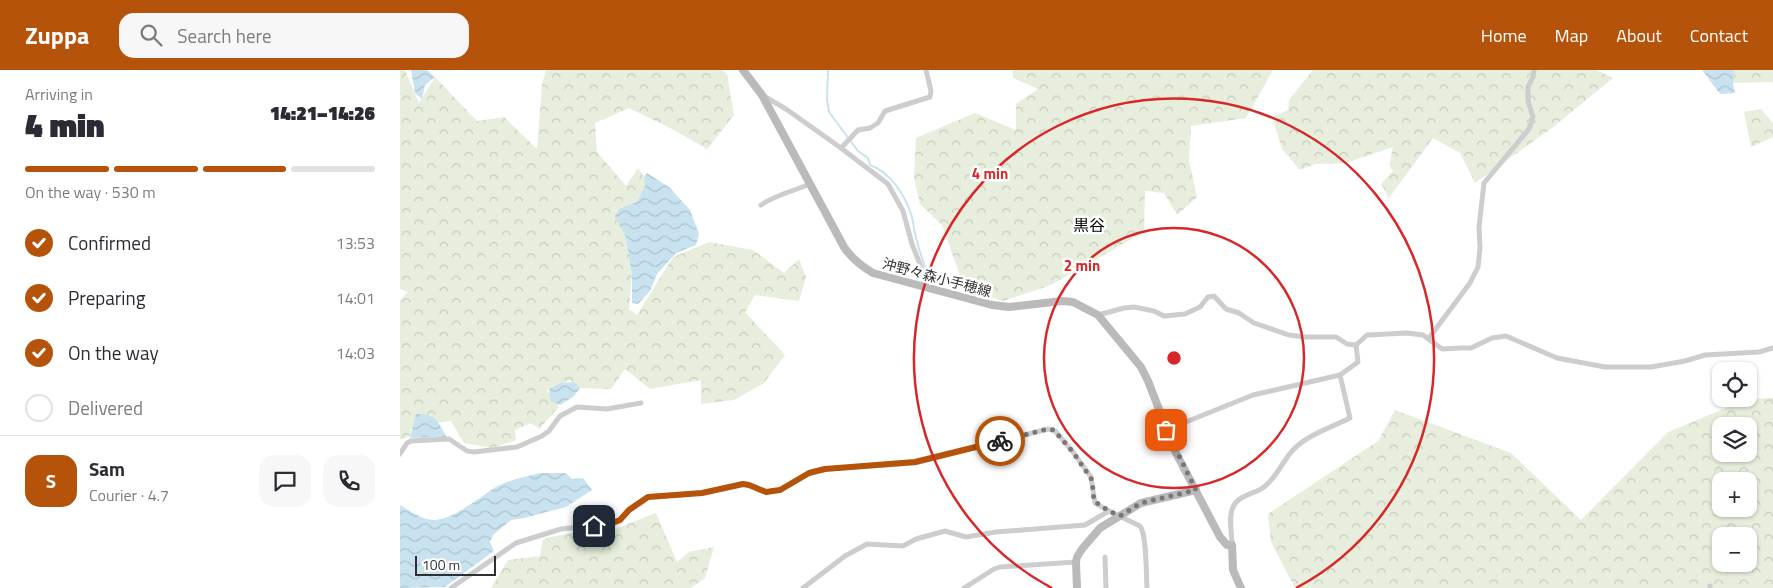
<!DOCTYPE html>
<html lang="en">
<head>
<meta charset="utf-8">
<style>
  :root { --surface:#fff; --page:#f7f7f7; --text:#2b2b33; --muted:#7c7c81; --line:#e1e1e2; --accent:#b45309 }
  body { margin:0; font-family:"Titillium Web","Noto Sans JP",sans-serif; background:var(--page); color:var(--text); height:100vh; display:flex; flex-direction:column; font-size:19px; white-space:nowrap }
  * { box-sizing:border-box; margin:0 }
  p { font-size:16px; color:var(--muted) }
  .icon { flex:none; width:28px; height:28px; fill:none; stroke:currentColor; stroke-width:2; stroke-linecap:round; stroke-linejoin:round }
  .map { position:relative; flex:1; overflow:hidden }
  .side { display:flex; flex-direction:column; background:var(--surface); width:400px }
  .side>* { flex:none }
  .buttons { position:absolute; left:1312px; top:292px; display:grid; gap:10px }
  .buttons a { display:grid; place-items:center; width:45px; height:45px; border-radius:10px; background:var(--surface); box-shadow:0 1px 4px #0004; font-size:25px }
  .scale { position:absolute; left:15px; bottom:12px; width:81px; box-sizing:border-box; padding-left:5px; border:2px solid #303030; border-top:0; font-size:14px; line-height:18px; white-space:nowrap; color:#303030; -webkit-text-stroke:4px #fff; paint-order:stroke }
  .pin { position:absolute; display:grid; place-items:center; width:42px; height:42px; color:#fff; margin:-21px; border-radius:10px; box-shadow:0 2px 8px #0006 }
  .courier { position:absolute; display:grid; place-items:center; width:50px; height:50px; margin:-25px; border:4px solid #b45309; border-radius:50%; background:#fff; color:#222; box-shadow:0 1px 6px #0007 }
  .overview em { font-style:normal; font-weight:800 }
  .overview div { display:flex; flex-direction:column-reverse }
  .overview { display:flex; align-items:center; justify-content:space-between; height:85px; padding:0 25px }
  h1 { font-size:32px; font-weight:800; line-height:38px }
  .bar { display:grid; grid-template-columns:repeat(4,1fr); gap:8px 5px; align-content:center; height:60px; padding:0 25px }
  .bar i { height:6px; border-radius:4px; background:var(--line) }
  .bar .active { background:var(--accent) }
  .bar p { grid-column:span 4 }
  .line { display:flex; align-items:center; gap:12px; padding:0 25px; border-top:1px solid var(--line) }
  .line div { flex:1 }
  .round { display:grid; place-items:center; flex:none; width:52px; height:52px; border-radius:15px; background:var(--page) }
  ol { padding:0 25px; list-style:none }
  li { display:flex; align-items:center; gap:15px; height:55px }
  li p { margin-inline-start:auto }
  li .icon { padding:5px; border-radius:50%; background:var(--accent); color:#fff; stroke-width:4 }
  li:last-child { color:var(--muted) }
  li i { width:28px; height:28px; border:2px solid var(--line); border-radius:50% }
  header { display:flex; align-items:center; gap:30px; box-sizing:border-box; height:70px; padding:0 25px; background:var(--accent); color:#fff }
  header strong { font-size:24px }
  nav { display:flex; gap:28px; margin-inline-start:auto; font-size:18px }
  .search { width:350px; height:45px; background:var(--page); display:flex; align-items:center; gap:12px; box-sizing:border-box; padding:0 18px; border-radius:15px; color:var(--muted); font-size:19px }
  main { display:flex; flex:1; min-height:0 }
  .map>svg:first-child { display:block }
  .forest { fill:url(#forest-crowns); fill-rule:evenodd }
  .water { fill:url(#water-waves) }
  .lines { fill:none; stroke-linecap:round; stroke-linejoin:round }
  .stream { stroke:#c8e3ef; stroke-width:2 }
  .street { stroke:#cdcdcd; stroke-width:5 }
  .secondary { stroke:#bababa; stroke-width:8 }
  .done { stroke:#787878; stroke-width:5; stroke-dasharray:0 9 }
  .route { stroke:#b45309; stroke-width:6 }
  .ring { fill:none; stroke:#d62828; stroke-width:2.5 }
  .labels { text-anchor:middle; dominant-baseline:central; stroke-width:5; stroke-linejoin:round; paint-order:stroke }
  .street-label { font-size:14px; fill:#303030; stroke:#fff }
  .quarter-label { font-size:16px; fill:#000; stroke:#fff }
  .centre { fill:#d62828; stroke:#fff; stroke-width:2.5 }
  .ring-label { font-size:15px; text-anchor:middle; font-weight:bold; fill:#d62828; stroke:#fff; stroke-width:5; stroke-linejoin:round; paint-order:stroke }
</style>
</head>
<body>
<header>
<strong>Zuppa</strong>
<div class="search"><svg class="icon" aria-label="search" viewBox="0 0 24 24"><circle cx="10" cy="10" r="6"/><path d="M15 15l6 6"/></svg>Search here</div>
<nav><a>Home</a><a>Map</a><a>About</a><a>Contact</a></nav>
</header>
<main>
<section class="side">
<div class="overview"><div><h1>4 min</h1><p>Arriving in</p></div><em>14:21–14:26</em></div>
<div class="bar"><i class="active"></i><i class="active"></i><i class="active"></i><i></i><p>On the way · 530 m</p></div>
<ol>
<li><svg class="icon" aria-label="check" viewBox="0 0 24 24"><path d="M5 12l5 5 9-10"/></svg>Confirmed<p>13:53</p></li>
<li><svg class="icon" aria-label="check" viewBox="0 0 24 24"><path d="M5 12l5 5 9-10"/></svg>Preparing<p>14:01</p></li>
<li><svg class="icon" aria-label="check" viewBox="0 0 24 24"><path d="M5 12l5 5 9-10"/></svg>On the way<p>14:03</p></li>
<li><i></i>Delivered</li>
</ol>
<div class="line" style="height:90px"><b class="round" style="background:var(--accent);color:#fff">S</b><div><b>Sam</b><p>Courier · 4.7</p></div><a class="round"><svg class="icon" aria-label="chat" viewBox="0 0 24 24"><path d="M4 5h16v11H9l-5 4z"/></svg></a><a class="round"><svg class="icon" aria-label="phone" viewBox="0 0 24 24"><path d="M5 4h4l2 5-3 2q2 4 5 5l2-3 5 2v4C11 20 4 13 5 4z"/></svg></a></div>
</section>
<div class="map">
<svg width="1373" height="518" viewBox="0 0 1373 518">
  <defs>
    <pattern id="forest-crowns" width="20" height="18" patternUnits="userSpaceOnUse" patternTransform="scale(1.25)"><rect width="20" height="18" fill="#e7eedd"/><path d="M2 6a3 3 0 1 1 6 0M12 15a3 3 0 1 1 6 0" fill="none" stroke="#c6ccbe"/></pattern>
    <pattern id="water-waves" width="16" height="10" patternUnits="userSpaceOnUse" patternTransform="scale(1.25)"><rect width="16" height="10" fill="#c8e3ef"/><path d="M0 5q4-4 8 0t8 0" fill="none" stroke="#acc3cd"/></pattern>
  </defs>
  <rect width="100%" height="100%" fill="#fff"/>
  <g class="forest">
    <polygon points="0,0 5,0 19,33 35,7 77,51 104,47 137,79 142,14 146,0 322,0 327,4 334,45 307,79 272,59 229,38 195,53 197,82 226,116 238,98 249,114 230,175 232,204 229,239 237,245 273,187 309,172 353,180 384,203 399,189 406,207 399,231 355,225 345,242 385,285 364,313 334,330 301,334 301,310 250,319 225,299 211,319 180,318 170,310 147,320 159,337 139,359 131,353 115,360 116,370 92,378 64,373 51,351 33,353 26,344 11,359 14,364 0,370 0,230 8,222 0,219"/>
    <polygon points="613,0 872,0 872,2 846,48 791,56 789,90 797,127 777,145 764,123 745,121 744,162 651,215 603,231 565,220 542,155 520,134 514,108 516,68 575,43 616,60 616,34 638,19 613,8"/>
    <polygon points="913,0 1196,0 1213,8 1152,58 1075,113 1060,83 1033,68 989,128 981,114 993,101 989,96 993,77 946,93 916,94 900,100 882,79 872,47 888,40 889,30"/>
    <polygon points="1334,0 1373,0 1373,12 1333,13"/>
    <polygon points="1361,39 1373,53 1373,67 1351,77 1344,42"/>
    <path d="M1373,328V518H895L871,472L868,444L978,371L995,340L1111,383L1181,450L1268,362L1348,329ZM1321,356H1349V384H1321ZM1321,411H1349V439H1321ZM1321,466H1349V494H1321Z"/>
    <polygon points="256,443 277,492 289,482 314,477 305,508 291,518 91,518 108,490 140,486 143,469 178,461 215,459"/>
  </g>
  <g class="water">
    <polygon points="11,0 27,0 35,7 25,15 22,29 15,23"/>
    <polygon points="1302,0 1334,0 1333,13 1335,23 1320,24"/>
    <polygon points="247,103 269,117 290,140 299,164 296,175 276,183 257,204 250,221 238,234 232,233 232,204 226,168 215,146 219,139 237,132 245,116 244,107"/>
    <polygon points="174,312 180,318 173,327 160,335 151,331 149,319 160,313"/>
    <path d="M16,344C36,343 38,352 47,367L10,368Z"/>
    <path d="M140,403H165L172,409L183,408L192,420L166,437L124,448L111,450L93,465L90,472L94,481L45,517L0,518V435C10,441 22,450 35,450C54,449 80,427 96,417C109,410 125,407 140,403Z"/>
  </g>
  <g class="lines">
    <path class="stream" d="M428,0L427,30L429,42L458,81L468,88L470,95C490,102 505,125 511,144C514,153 514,162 517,171C519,181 523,190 526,200"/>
    <g class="street">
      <polyline points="362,25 386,39 441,78 488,114 503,141 512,174 523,202 524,217"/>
      <polyline points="441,78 458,60 470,58 478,53 485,41 530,27 531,21 526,0"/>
      <path d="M361,135C375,125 394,121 410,114"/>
      <polyline points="698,245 724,238 734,237 754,241 764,246 785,244 800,237 808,227 814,226 826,239 839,243 854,253 889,265 904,267 936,267 947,274 956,275"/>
      <polyline points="1029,268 1070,213 1078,197 1080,178 1079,157 1084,113 1129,59 1133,47 1128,31 1128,17 1133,7 1134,0"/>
      <polyline points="766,360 853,325 940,305 958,292 956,275 967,265 1007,263 1023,265 1042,279 1061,278 1071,278 1092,268 1106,266 1157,288 1205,297 1251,297 1285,291 1305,285 1359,282 1373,278"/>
      <polyline points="0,384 7,373 11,371 49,369 67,381 74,382 117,377 142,366 149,361 160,346 177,337 207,339 241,333"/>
      <path d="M832,475C832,463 828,448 833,437C838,425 855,424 864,417C877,407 882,392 893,380C907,365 932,357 950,348L940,305"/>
      <polyline points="705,487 706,518"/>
      <polyline points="1310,516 1310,518"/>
      <path d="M51,518L116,473L161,459L210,454L220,450L229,439L247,427L302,423L343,414L349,415L366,422L381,420L409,403L425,399L515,393L648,359L655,361L673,382L691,407L695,433L709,441L740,456C747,465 746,505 747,518"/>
      <polyline points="403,518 445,486 467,474 503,476 516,469 545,461 566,467 596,462 685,455 709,441"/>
      <polyline points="564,518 594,499 600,497 676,492"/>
    </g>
    <g class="secondary">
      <path d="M343,0L362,25L444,177C452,189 461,196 473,203L592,235L609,237L662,231L673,232L698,245L741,297L748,311L776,383L820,467L827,475H832L833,500L841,518"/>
      <polyline points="677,518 676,492 677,487 682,479 700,458 741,433 796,420"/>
    </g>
  </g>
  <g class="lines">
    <polyline class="done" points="600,371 648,359 654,360 673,382 692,410 694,431 709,441 720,446 741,433 796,420 766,360"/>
    <polyline class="route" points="194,456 210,454 220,450 229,440 248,427 302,423 343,414 349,415 366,422 380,420 409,403 425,399 515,392 600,371"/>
  </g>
  <g class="ring">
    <circle cx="774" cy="288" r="130"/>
    <path d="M652 518A260 260 0 1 1 896 518"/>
  </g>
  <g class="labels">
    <g class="street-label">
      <text transform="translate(537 207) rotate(15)">沖野々森小手穂線</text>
    </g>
    <g class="quarter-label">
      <text x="689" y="155">黒谷</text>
    </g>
  </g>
  <circle cx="774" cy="288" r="8" class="centre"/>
  <g class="ring-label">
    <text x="590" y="109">4 min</text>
    <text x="682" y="201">2 min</text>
  </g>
</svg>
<div class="buttons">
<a><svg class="icon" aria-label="locate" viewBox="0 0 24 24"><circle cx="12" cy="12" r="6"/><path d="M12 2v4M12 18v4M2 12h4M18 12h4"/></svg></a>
<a><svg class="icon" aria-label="layers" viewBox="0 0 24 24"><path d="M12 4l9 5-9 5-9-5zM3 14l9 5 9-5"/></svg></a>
<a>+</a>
<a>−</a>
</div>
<div class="scale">100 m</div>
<div class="pin" style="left:766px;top:360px;background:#ea580c"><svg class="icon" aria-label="bag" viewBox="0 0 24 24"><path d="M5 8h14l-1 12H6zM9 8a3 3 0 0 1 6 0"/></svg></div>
<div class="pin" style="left:194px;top:456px;background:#1f2937"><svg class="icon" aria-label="home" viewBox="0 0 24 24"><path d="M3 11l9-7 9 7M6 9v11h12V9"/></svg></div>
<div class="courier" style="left:600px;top:371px"><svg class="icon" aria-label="bike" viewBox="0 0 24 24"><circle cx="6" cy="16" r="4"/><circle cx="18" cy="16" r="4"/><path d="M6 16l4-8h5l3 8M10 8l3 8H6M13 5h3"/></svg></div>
</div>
</main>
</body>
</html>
